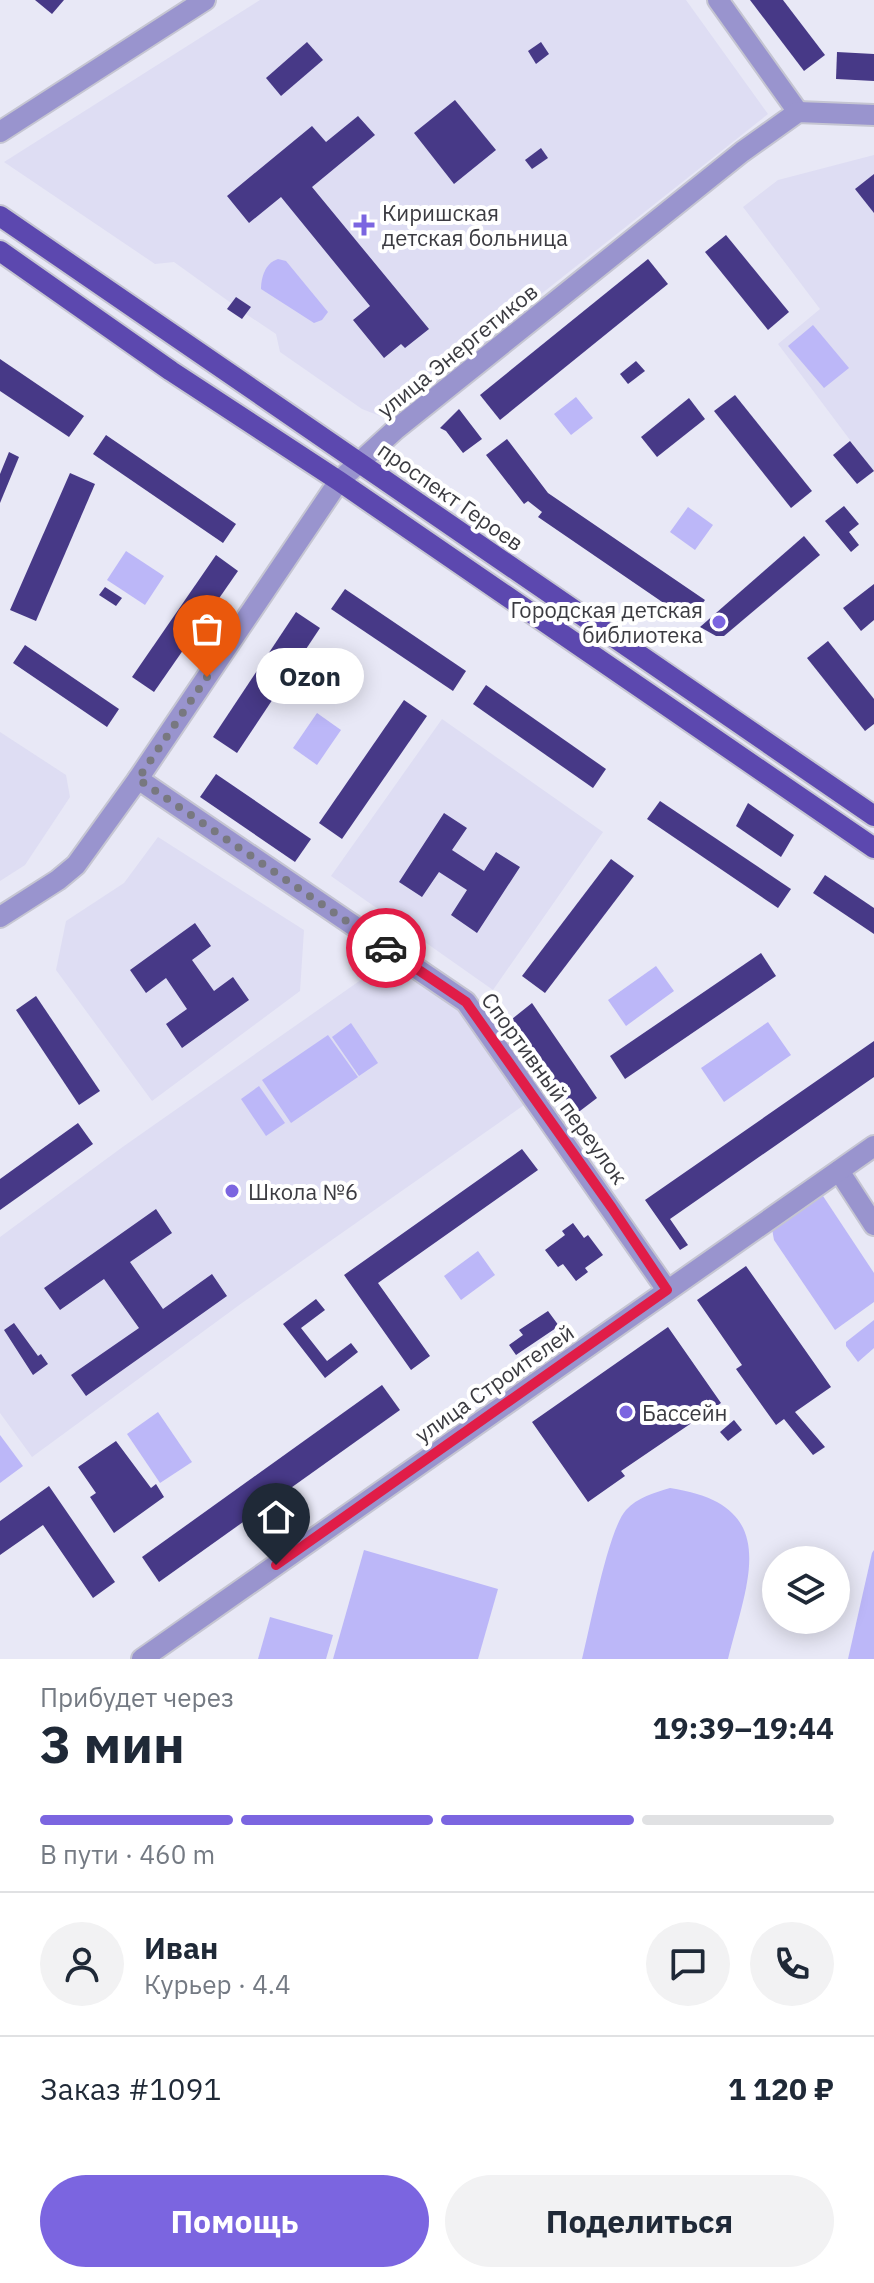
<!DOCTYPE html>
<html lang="ru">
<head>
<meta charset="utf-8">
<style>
  :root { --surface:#fff; --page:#f2f2f3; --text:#1f2937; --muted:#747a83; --line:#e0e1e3; --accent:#7b65e0 }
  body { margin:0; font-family:"IBM Plex Sans",sans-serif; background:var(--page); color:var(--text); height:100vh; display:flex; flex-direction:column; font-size:30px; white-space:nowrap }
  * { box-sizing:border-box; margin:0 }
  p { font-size:26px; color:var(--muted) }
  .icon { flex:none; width:44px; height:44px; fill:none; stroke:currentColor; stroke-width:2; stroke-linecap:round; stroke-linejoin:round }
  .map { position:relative; height:1659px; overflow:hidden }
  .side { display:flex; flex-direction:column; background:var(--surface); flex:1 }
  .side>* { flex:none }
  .buttons { position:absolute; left:762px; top:1546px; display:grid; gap:16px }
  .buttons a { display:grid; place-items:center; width:88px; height:88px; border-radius:50%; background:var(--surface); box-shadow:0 4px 20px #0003; font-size:40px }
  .pin { position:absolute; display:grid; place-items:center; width:68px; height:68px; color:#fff; margin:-82px -34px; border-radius:50% 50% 50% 0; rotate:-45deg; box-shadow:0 0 8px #0007 }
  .pin .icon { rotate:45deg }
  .courier { position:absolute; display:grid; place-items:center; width:80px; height:80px; margin:-40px; border:6px solid #e11d48; border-radius:50%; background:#fff; color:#222; box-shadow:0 2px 10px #0007 }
  .bubble { position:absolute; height:56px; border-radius:28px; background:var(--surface); box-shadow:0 4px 20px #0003; font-size:26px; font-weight:700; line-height:56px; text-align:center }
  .summary em { font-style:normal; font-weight:700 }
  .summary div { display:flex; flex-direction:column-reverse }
  .summary { display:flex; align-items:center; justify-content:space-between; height:136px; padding:0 40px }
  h1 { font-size:52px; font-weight:700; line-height:60px }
  .bar { display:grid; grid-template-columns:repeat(4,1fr); gap:12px 8px; align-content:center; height:96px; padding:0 40px }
  .bar i { height:10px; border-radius:6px; background:var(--line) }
  .bar .on { background:var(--accent) }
  .bar p { grid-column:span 4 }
  .line { display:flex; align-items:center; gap:20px; padding:0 40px; border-top:2px solid var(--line) }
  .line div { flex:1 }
  .round { display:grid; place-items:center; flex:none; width:84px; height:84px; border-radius:42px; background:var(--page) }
  .cta { display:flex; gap:16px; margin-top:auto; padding:16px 40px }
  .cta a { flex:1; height:92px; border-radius:48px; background:var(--accent); color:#fff; font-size:32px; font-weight:700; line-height:92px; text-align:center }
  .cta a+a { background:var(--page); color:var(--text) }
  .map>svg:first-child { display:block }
  .built { fill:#deddf3 }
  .green { fill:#bcb7f8 }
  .building { fill:#473987 }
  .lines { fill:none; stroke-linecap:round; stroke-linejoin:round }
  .minor-casing { stroke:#c5c5d2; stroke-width:24 }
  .major-casing { stroke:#c5c5d2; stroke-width:24 }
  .minor { stroke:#9994ce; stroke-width:20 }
  .major { stroke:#5c48af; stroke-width:20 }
  .done { stroke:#787880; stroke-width:8; stroke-dasharray:0 14.4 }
  .route { stroke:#e11d48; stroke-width:10 }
  .poi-dot { fill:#7b65e0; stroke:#fff; stroke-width:3 }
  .labels { text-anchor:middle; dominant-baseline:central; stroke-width:8; stroke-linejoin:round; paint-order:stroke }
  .poi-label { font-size:22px; fill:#3b3b41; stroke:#fff; text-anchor:start }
  .street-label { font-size:22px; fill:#3b3b41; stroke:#fff }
</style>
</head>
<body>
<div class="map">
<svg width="874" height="1659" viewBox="0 0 874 1659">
  <rect width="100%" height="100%" fill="#e8e8f6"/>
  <g class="built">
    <polygon points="260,0 686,0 768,114 385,418 362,409 280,352 276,334 246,314 242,319 227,309 231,303 174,262 155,264 4,162"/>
    <polygon points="874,155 874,472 778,344 820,309 743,207 778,180"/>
    <polygon points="442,719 603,832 493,990 331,876"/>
    <polygon points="0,732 66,775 70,797 25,865 0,881"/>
    <polygon points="158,837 304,930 300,991 152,1101 56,970 66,921 124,883"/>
    <polygon points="385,963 458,1009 527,1103 242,1303 32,1457 0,1413 0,1237 124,1146"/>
  </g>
  <g class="green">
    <path d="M278,259L286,261L328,312L322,320L314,323L261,289C261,278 265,263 278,259Z"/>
    <polygon points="813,325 849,368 824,388 788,346"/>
    <polygon points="576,397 593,418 571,435 554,414"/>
    <polygon points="688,507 713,525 695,550 670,532"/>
    <polygon points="126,551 164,576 145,605 107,580"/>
    <polygon points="317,713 341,730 317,765 293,748"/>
    <polygon points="656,966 674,991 626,1026 608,1000"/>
    <polygon points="768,1022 791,1055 724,1102 701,1068"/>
    <polygon points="351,1023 378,1063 359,1076 332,1037"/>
    <polygon points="328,1035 358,1077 291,1123 262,1080"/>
    <polygon points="259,1086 285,1123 266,1136 241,1099"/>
    <polygon points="823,1196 874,1273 874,1302 835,1330 774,1240 772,1229"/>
    <polygon points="478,1251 495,1275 461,1300 444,1276"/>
    <polygon points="874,1320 874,1348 858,1362 846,1346 846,1342"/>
    <polygon points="158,1412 192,1462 160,1483 127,1434"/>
    <polygon points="0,1435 23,1466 0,1483"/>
    <path d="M670,1488C783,1505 748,1579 728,1659H582C590,1628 608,1530 626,1510C638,1497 654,1493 670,1488Z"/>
    <polygon points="364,1550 498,1589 478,1659 333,1659"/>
    <polygon points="874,1550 874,1659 848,1659 872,1553"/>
    <polygon points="270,1617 333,1635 326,1659 258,1659"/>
  </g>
  <g class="building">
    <polygon points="35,0 64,0 52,14"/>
    <polygon points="750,0 783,0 825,55 804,71"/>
    <polygon points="307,42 323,60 281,96 266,78"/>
    <polygon points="541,42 549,54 536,64 528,51"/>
    <polygon points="837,52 874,54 874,81 836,79"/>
    <polygon points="455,100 496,150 454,184 414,133"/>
    <polygon points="358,116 375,135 312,187 429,329 405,348 401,344 384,358 353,320 370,306 281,197 249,223 227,196 312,126 326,142"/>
    <polygon points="541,148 548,158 532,169 525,160"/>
    <polygon points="874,174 874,213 855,189"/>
    <polygon points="726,235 789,312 768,330 705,252"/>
    <polygon points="648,259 668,284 500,420 480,395"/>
    <polygon points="236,297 251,307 242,319 227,309"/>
    <polygon points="0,359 84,416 69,437 0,391"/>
    <polygon points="636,361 645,371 628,384 620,374"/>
    <polygon points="735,395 812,491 791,508 714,411"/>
    <polygon points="689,398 705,419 657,457 641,437"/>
    <polygon points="459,409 482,439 463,453 446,431 440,428"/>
    <polygon points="106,435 236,524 223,543 93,454"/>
    <polygon points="507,439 548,493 705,600 690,621 538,517 542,512 528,501 524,504 486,455"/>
    <polygon points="850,441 874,471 857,484 833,455"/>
    <polygon points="9,452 19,457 0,503 0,474"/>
    <polygon points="70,473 95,484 36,621 10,610"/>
    <polygon points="844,506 859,524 849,532 859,545 851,552 825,521"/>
    <polygon points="804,536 820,555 724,636 716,636 700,627"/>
    <polygon points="216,555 238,571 154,692 132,677"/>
    <polygon points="874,584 874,620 861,631 843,608"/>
    <polygon points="105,587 122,598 116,606 99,595"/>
    <polygon points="345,589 466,671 453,691 331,609"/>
    <polygon points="296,612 320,628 237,753 213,737"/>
    <polygon points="828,641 874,699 874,724 865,731 807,658"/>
    <polygon points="25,645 119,709 107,727 13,663"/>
    <polygon points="486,685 606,769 593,788 473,704"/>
    <polygon points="404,700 427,716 342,839 319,823"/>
    <polygon points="216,774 311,839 295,862 200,797"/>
    <polygon points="660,801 791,889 778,908 647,819"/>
    <polygon points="748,803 794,835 781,857 736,826"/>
    <polygon points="444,813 467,828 452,850 484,871 496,852 520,867 477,933 451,915 467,890 439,872 422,897 399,882"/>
    <polygon points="611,859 634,876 545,993 522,976"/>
    <polygon points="825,875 874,908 874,934 813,893"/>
    <polygon points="195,923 211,946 192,960 214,991 233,977 249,1000 182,1048 166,1024 187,1009 166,978 146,993 130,970"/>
    <polygon points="761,953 776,976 625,1079 610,1056"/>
    <polygon points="36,996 100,1091 79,1105 16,1010"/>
    <polygon points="532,1003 597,1098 576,1114 512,1019"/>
    <polygon points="874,1041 874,1077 670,1219 688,1245 680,1250 645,1200"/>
    <polygon points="78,1123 93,1144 0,1210 0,1179"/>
    <polygon points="522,1149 538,1170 378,1283 430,1356 411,1370 344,1275"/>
    <polygon points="156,1209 172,1233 130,1262 163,1309 212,1274 227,1296 86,1396 71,1375 139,1328 104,1279 60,1310 44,1288"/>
    <polygon points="573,1223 584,1238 588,1235 603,1255 585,1268 588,1272 576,1281 563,1264 558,1267 545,1250 565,1235 562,1231"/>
    <polygon points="746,1266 831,1387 795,1412 825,1447 813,1455 784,1419 776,1425 736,1369 742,1365 697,1300"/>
    <polygon points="316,1299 325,1310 301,1328 327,1361 351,1343 358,1352 325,1378 283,1324"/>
    <polygon points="548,1311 559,1326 516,1355 509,1345 523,1335 519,1330"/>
    <polygon points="14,1323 38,1356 41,1354 48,1364 33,1375 4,1330"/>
    <polygon points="668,1327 721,1403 621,1471 625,1476 588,1502 532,1422"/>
    <polygon points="382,1385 400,1410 159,1582 142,1557"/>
    <polygon points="734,1420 742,1430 728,1441 720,1432"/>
    <polygon points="116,1441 151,1488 156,1484 164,1497 114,1533 90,1497 96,1493 78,1467"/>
    <polygon points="49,1486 115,1582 93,1598 43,1525 0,1555 0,1521"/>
  </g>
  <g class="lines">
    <defs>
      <g id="minor">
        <polyline points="718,0 798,112"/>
        <polyline points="0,132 205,0"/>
        <polyline points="138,779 466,1002 667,1290"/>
        <polyline points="0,917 58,880 76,865 138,779 339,481 395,430 742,152 798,112 874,115"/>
        <polyline points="839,1171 874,1225"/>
        <polyline points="142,1659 874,1146"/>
      </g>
      <g id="major">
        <polyline points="0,216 874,816"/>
        <polyline points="0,251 171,371 339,481 874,848"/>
      </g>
    </defs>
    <use href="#minor" class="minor-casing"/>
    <use href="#major" class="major-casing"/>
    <use href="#minor" class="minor"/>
    <use href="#major" class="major"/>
  </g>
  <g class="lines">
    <polyline class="done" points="207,677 138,779 386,948"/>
    <polyline class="route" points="276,1565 667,1290 612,1208 466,1002 386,948"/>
  </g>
  <g class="poi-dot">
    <path d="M360 213h8v8h8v8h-8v8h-8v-8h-8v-8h8z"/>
    <circle cx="719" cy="622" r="8"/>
    <circle cx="232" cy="1191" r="8"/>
    <circle cx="626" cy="1412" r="8"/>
  </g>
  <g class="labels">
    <g class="poi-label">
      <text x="382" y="212">Киришская<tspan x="382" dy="25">детская больница</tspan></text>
      <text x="703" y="609" text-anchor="end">Городская детская<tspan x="703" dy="25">библиотека</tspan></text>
      <text x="248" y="1191">Школа №6</text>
      <text x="642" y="1412">Бассейн</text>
    </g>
    <g class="street-label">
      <text transform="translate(457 350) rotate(-39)">улица Энергетиков</text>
      <text transform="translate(451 496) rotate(35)">проспект Героев</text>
      <text transform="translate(555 1088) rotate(54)">Спортивный переулок</text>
      <text transform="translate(494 1383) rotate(-35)">улица Строителей</text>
    </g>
  </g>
</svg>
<div class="buttons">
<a><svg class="icon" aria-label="layers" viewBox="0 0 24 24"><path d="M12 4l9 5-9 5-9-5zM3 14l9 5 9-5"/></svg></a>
</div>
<div class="pin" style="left:207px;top:677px;background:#ea580c"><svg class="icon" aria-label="bag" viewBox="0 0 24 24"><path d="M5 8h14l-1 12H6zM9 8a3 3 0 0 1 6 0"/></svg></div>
<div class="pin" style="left:276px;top:1565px;background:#1f2937"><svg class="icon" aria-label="home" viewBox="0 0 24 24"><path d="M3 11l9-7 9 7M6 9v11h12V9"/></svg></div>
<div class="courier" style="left:386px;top:948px"><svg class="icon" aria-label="car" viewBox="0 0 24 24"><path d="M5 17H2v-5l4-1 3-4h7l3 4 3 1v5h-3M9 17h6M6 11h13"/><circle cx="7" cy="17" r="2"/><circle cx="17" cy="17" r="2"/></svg></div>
<div class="bubble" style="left:256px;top:648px;width:108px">Ozon</div>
</div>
<section class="side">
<div class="summary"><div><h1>3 мин</h1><p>Прибудет через</p></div><em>19:39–19:44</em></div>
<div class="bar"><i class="on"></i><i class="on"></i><i class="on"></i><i></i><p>В пути · 460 m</p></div>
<div class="line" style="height:144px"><a class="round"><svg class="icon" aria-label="person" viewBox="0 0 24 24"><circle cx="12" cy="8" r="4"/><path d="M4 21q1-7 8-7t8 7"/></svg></a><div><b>Иван</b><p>Курьер · 4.4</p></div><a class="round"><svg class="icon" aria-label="chat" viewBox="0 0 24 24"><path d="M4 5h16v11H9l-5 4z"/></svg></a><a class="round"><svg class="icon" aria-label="phone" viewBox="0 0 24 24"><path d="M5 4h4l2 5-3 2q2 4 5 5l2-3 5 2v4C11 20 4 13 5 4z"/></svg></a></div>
<div class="line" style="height:104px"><div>Заказ #1091</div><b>1 120 ₽</b></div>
<div class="cta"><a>Помощь</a><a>Поделиться</a></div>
</section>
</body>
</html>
